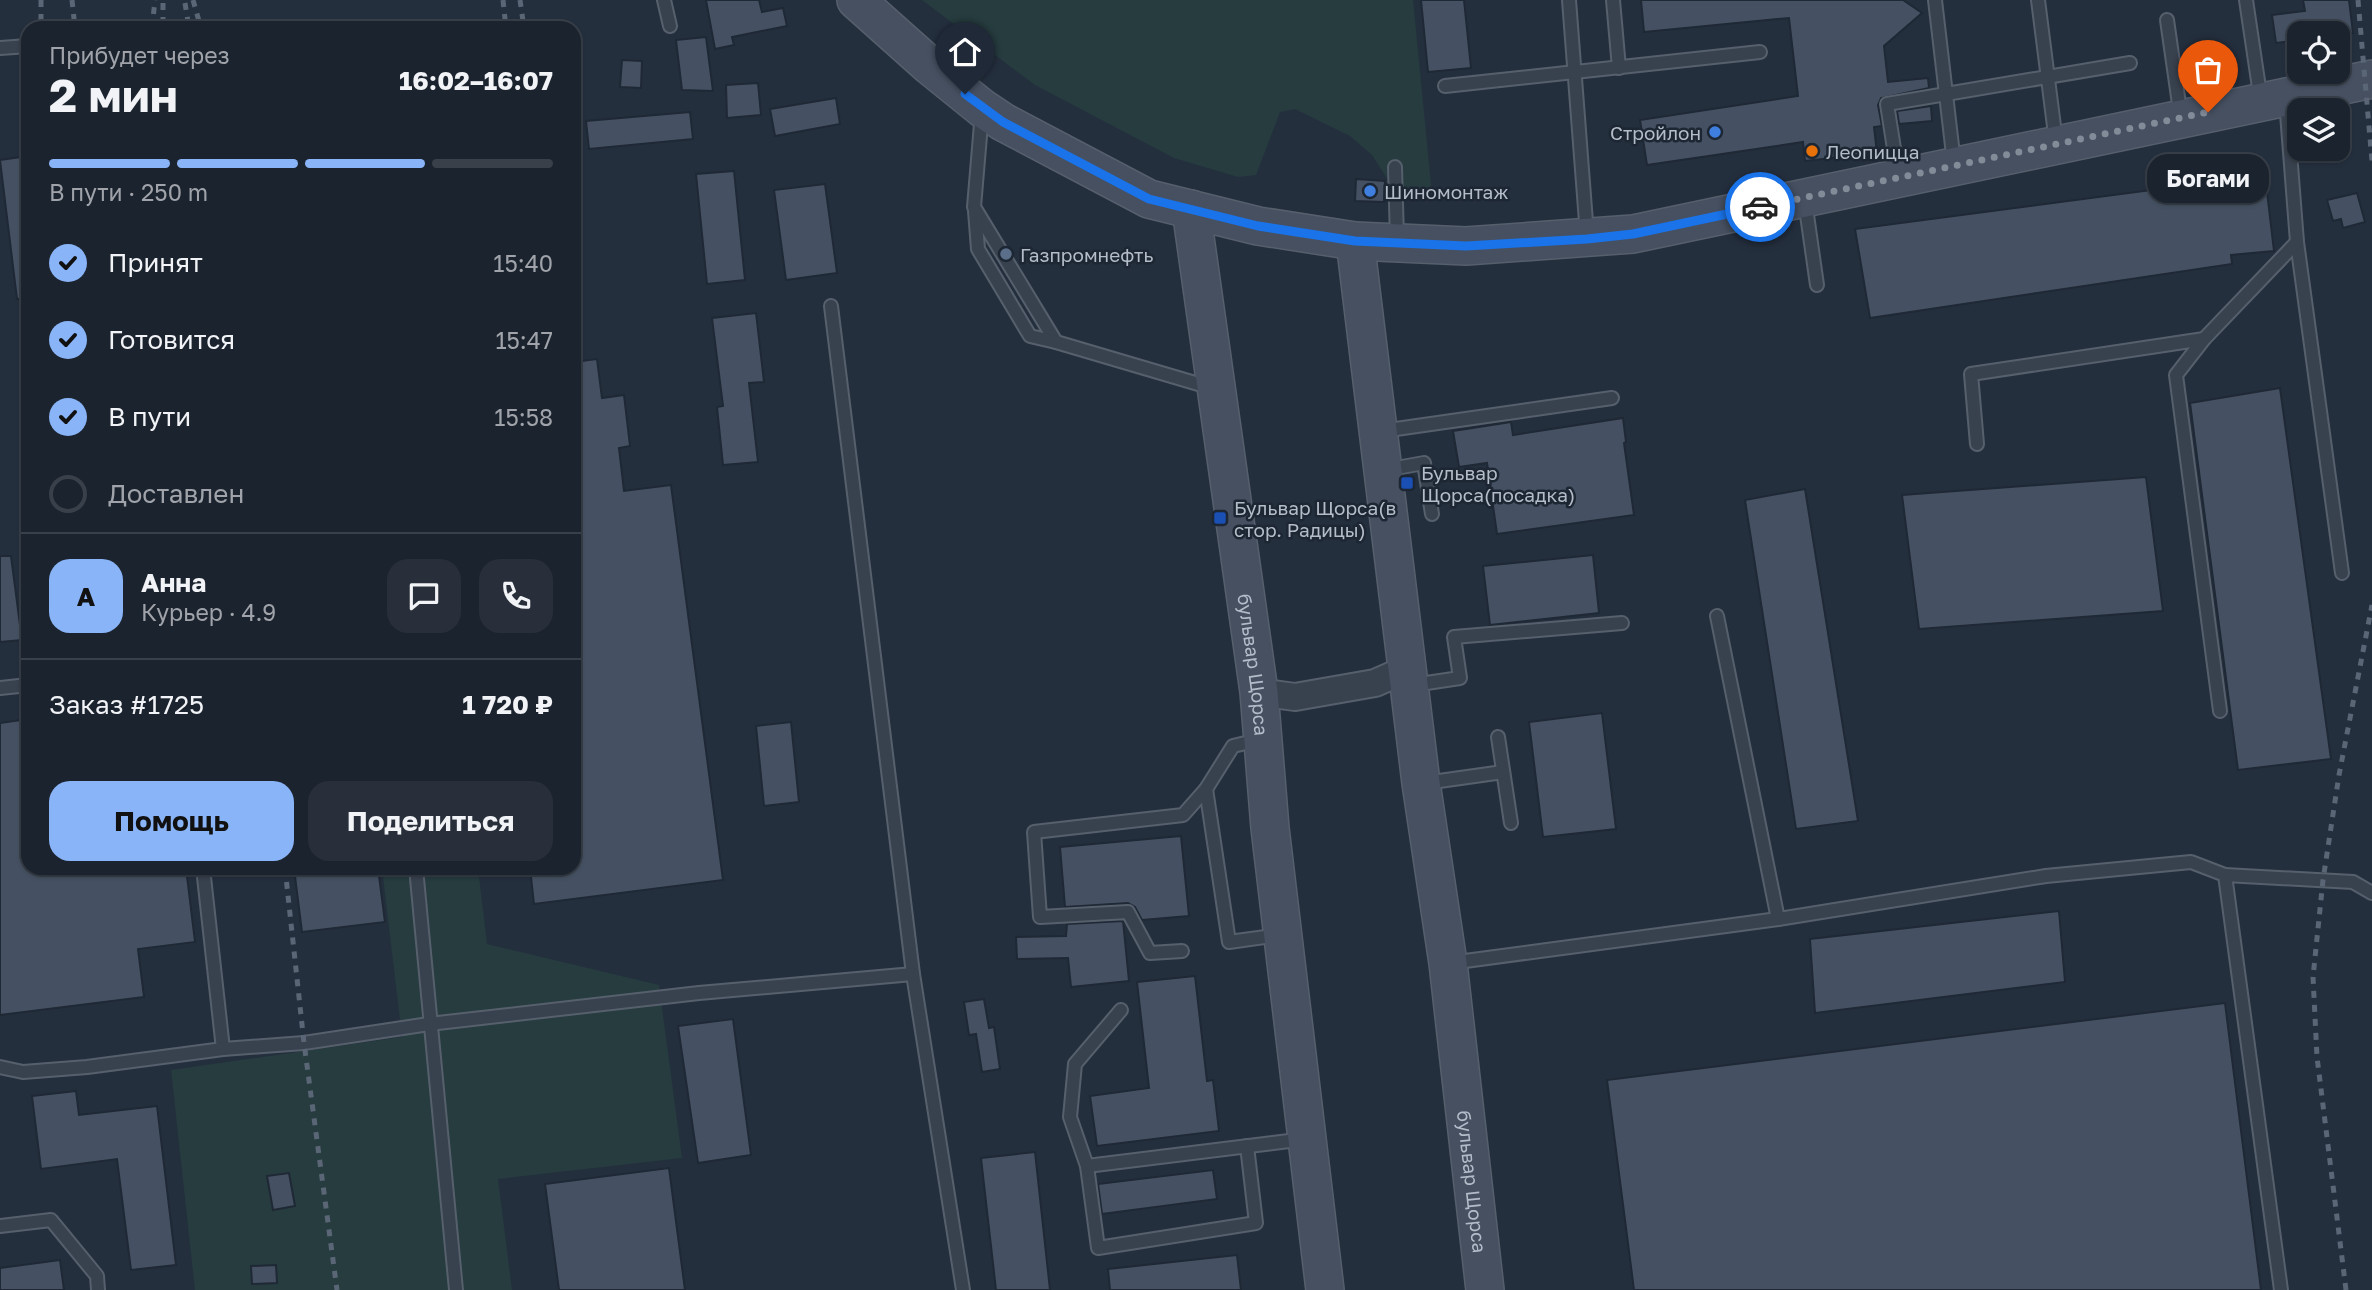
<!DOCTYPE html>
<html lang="ru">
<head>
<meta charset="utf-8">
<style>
  :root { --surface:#1b232e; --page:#282f3a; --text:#f1f3f6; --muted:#a0a4aa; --line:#39404a; --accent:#8ab4f8 }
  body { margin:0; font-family:"Golos Text",sans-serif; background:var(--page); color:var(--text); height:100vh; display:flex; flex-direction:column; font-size:26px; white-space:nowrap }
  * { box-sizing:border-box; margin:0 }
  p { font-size:23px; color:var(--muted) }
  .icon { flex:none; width:38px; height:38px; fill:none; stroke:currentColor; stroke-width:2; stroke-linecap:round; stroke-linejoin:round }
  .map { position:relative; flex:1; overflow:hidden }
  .details { position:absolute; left:21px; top:21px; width:560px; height:854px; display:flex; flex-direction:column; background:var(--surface); border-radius:21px; box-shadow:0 2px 5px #0004,0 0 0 2px var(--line) }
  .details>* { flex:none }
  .tools { position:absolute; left:2287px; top:21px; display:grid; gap:14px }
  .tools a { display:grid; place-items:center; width:63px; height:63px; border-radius:14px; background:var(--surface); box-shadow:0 2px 5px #0004,0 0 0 2px var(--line); font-size:35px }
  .pin { position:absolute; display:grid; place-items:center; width:60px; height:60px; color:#fff; margin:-72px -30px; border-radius:50% 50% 50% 0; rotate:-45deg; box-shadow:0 0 7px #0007 }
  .pin .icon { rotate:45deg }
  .courier { position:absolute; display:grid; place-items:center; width:70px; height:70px; margin:-35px; border:5px solid #1a73e8; border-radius:50%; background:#fff; color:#222; box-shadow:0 2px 9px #0007 }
  .bubble { position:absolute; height:49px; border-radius:21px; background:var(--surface); box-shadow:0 2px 5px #0004,0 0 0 2px var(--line); font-size:23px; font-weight:700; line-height:49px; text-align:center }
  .overview em { font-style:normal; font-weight:700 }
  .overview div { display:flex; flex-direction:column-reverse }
  .overview { display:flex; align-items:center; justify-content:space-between; height:119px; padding:0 28px }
  h1 { font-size:46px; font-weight:700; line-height:52px }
  .bar { display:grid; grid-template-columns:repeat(4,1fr); gap:10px 7px; align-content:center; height:84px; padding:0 28px }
  .bar i { height:9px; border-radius:5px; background:var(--line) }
  .bar .current { background:var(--accent) }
  .bar p { grid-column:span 4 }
  .line { display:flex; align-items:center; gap:18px; padding:0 28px; border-top:2px solid var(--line) }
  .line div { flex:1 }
  .round { display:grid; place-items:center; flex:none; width:74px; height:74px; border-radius:21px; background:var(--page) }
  ol { padding:0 28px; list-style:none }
  li { display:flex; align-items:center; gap:21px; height:77px }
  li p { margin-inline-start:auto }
  li .icon { padding:7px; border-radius:50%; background:var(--accent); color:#111; stroke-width:4 }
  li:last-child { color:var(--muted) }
  li i { width:38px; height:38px; border:4px solid var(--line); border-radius:50% }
  .action { display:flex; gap:14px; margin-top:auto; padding:14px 28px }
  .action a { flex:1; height:80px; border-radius:21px; background:var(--accent); color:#111; font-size:28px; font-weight:700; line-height:80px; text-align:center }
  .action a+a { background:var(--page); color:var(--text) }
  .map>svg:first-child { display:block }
  .green { fill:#263c3f }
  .building { fill:#455162; stroke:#1f2835; stroke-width:2 }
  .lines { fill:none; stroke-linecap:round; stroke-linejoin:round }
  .lane-casing { stroke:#565f6c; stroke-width:16 }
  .street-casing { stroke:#565f6c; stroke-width:30 }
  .secondary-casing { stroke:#565f6c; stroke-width:40 }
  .lane { stroke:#38414e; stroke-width:12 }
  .street { stroke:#38414e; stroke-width:26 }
  .secondary { stroke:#465061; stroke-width:37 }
  .rail { stroke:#5a6575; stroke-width:5; stroke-dasharray:7 7; stroke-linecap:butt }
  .done { stroke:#828b98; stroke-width:7; stroke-dasharray:0 12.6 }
  .route { stroke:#1a73e8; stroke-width:9 }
  .shop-dot { fill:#3f7fe0; stroke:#1d2633; stroke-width:2.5 }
  .food-dot { fill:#e8710a; stroke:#1d2633; stroke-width:2.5 }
  .service-dot { fill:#5c6f8a; stroke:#1d2633; stroke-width:2.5 }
  .transit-dot { fill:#1a4fb4; stroke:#1d2633; stroke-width:2.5 }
  .labels { text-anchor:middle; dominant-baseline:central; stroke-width:5; stroke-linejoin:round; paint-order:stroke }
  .poi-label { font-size:19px; fill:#b4bcc9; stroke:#1d2633; text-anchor:start }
  .street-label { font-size:19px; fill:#b4bcc9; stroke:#1d2633 }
</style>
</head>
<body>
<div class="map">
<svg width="2372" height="1290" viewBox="0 0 2372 1290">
  <rect width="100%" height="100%" fill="#242f3e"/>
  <g class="green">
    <polygon points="922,0 1413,0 1432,194 1401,188 1388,180 1372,155 1350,136 1295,109 1280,112 1256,175 1238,177 1174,158 1035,85"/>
    <polygon points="382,868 478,868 487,944 659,985 682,1158 498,1179 512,1290 195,1290 171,1070 402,1037"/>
  </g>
  <g class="building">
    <polygon points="706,0 759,0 762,12 783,8 787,26 732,37 734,45 715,49"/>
    <polygon points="1421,0 1464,0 1471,68 1428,72"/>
    <polygon points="1641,0 1903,0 1922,13 1884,46 1888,82 1928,78 1929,88 1881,98 1878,105 1882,126 1874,127 1877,153 1805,161 1803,142 1647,165 1640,120 1798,96 1789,18 1644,32"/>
    <polygon points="2303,0 2349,0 2353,33 2300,33 2300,40 2276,43 2272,15 2305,11"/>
    <polygon points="706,37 713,91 682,90 676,40"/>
    <polygon points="622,60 642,61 641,88 620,87"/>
    <polygon points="758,83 761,115 727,118 726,85"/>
    <polygon points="836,98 840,124 775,136 770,109"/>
    <polygon points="1931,106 1932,121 1899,124 1897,111"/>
    <polygon points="690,112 693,139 589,149 586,121"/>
    <polygon points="28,156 28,298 17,299 0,160"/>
    <polygon points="734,171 745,280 707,284 696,174"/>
    <polygon points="2265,175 2274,251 2231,255 2232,264 1870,318 1855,229"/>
    <polygon points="1356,179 1385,181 1384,202 1355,201"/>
    <polygon points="825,184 837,273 786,280 774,190"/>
    <polygon points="2357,193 2365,222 2343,228 2341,219 2333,221 2327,200"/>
    <polygon points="756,313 764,382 749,383 758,462 723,465 717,407 723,406 712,318"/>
    <polygon points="597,359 602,398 624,395 630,446 619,448 624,491 671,485 723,880 534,904 530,868 574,868 574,362"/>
    <polygon points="2280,388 2331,759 2238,770 2190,403"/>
    <polygon points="1623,418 1626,442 1624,443 1634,515 1497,534 1487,463 1459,467 1453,431 1511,422 1513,435"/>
    <polygon points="2146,477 2163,611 1919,629 1902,495"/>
    <polygon points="1805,489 1858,821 1796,829 1745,500"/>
    <polygon points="1593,555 1599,613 1490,625 1483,566"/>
    <polygon points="0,556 11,556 22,640 0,642"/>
    <polygon points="1602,713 1616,829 1543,837 1529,722"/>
    <polygon points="28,719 28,868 186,868 195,942 138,949 144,997 0,1015 0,723"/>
    <polygon points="791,722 799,802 764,806 756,726"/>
    <polygon points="1181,836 1189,916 1142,920 1135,907 1128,903 1065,907 1060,847"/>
    <polygon points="294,868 378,868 385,922 302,932"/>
    <polygon points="2059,911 2065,982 1815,1013 1810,939"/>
    <polygon points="1123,921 1129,981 1071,987 1068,958 1017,959 1016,937 1066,936 1067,924"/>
    <polygon points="1195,976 1207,1081 1213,1080 1219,1131 1097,1146 1090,1096 1149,1088 1137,982"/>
    <polygon points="984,999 989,1028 994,1027 1000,1069 982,1072 976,1034 969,1035 964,1002"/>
    <polygon points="2225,1003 2261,1290 1634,1290 1607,1080"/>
    <polygon points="733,1019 751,1155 698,1163 678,1026"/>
    <polygon points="76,1091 79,1115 157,1106 176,1265 131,1270 117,1159 41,1169 32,1096"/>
    <polygon points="1035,1152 1050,1290 996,1290 981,1158"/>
    <polygon points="669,1168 685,1290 559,1290 545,1184"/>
    <polygon points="1213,1170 1217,1199 1102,1214 1098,1184"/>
    <polygon points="289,1173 295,1206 273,1210 267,1176"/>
    <polygon points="1237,1255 1241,1290 1110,1290 1108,1269"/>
    <polygon points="60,1260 64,1290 0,1290 0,1268"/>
    <polygon points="276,1265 277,1283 252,1284 251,1266"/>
  </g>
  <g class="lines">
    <defs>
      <g id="lane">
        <polyline points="664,0 670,26"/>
        <polyline points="1569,0 1587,235"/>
        <polyline points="1613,0 1619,68"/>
        <polyline points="1935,0 1954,163"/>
        <polyline points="2038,0 2056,142"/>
        <polyline points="2246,0 2261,101"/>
        <polyline points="2167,20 2181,118"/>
        <polyline points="0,48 28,46"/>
        <polyline points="1445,86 1760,52"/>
        <polyline points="2286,101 2297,242 2342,573"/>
        <polyline points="982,112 974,207 1056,342 1212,388"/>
        <polyline points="1395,167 1397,239"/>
        <polyline points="1898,174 1887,104 2130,63"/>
        <polyline points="1805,201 1817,285"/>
        <polyline points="975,211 978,249 1030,336 1056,342"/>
        <polyline points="831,306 913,974 963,1290"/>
        <polyline points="1382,431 1612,398"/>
        <polyline points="1977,444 1971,374 2204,339"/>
        <polyline points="1385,470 1424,463 1432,514"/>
        <polyline points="1717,616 1778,919"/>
        <polyline points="1413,685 1460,678 1454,637 1622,623"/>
        <polyline points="0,688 28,685"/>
        <polyline points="2220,711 2176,375 2204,339 2297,242"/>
        <polyline points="1498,737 1511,823"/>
        <polyline points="1425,783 1503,772"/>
        <polyline points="1206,789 1229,942 1279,935"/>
        <polyline points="203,868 223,1049"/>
        <polyline points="416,868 456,1290"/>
        <polyline points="2225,875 2353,882 2372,893"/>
        <polyline points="1182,951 1150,953 1128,912 1040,917 1034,832 1183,815 1206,789 1233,746 1258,740"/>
        <polyline points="1450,963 1778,919 2046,876 2191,862 2225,875 2281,1290"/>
        <polyline points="1121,1010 1075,1064 1070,1117 1087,1166 1098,1248 1256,1223 1247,1146"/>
        <polyline points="0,1067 23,1072 87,1067 223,1049 304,1043 429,1024 699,993 913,974"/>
        <polyline points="1087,1166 1305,1139"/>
        <polyline points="0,1226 51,1220 97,1276 98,1290"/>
      </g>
      <polyline id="street" points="1259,692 1295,697 1375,683 1407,669"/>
      <g id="secondary">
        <polyline points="856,0 930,66 982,108 1003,122 1149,199 1258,226 1355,241 1466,246 1633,234 2372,79"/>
        <path id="s1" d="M1191,209L1259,692L1270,828L1325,1290"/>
        <path id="s2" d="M1355,241L1421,783L1448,963L1485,1290"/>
      </g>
    </defs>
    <use href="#lane" class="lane-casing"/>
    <use href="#street" class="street-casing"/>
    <use href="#secondary" class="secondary-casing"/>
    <use href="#lane" class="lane"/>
    <use href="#street" class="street"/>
    <use href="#secondary" class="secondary"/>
    <g class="rail">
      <polyline points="41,0 41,28"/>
      <polyline points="72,0 75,28"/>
      <polyline points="193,0 201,28"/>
      <polyline points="503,0 506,28"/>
      <polyline points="520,0 524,28"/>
      <polyline points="2358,0 2372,161"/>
      <polyline points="163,3 163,28"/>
      <polyline points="185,3 189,28"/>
      <polyline points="152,28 155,0"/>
      <polyline points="285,868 304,1043 337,1290"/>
      <polyline points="2346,1290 2317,1057 2313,977 2323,880 2339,775 2372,605"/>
    </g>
  </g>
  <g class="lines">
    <polyline class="done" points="1760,207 2208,112"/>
    <polyline class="route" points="965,94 1003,122 1149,199 1258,226 1355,241 1466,246 1587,239 1633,234 1760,207"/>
  </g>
  <g class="shop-dot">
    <circle cx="1715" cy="132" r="7"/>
    <circle cx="1370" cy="191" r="7"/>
  </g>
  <circle class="food-dot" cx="1812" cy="151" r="7"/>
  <circle class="service-dot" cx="1006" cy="254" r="7"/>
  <g class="transit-dot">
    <rect x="1400" y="476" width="14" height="14" rx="3.5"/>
    <rect x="1213" y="511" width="14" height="14" rx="3.5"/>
  </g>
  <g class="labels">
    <g class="poi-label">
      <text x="1701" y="132" text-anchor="end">Стройлон</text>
      <text x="1826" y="151">Леопицца</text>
      <text x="1384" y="191">Шиномонтаж</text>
      <text x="1020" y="254">Газпромнефть</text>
      <text x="1421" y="472">Бульвар<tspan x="1421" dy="22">Щорса(посадка)</tspan></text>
      <text x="1234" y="507">Бульвар Щорса(в<tspan x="1234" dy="22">стор. Радицы)</tspan></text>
    </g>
    <g class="street-label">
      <text stroke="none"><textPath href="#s1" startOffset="460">бульвар Щорса</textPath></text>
      <text stroke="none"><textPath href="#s2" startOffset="948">бульвар Щорса</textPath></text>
    </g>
  </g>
</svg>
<div class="tools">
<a><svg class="icon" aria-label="locate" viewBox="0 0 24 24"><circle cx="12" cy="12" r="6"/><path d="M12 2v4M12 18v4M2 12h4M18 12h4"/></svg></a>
<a><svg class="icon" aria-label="layers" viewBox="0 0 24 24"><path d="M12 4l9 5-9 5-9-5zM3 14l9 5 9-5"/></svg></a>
</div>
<div class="pin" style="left:2208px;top:112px;background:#ea580c"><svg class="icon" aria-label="bag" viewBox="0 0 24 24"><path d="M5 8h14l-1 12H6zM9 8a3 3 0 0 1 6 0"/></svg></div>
<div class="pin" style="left:965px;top:94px;background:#1f2937"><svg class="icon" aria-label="home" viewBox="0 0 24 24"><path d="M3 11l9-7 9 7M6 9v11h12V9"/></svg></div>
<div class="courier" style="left:1760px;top:207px"><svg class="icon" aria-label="car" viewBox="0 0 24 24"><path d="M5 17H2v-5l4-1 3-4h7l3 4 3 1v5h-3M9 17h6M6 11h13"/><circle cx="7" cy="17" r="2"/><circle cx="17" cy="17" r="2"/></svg></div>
<div class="bubble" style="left:2147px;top:154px;width:122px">Богами</div>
<section class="details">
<div class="overview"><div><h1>2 мин</h1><p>Прибудет через</p></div><em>16:02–16:07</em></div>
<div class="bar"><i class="current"></i><i class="current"></i><i class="current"></i><i></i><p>В пути · 250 m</p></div>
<ol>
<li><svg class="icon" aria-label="check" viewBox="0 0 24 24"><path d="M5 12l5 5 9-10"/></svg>Принят<p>15:40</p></li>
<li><svg class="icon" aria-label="check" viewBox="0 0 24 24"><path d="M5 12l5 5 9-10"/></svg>Готовится<p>15:47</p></li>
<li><svg class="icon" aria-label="check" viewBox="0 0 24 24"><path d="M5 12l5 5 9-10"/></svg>В пути<p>15:58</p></li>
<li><i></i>Доставлен</li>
</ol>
<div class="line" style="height:126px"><b class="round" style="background:var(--accent);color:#111">А</b><div><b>Анна</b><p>Курьер · 4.9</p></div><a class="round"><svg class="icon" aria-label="chat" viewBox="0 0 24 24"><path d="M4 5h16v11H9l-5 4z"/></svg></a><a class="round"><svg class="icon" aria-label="phone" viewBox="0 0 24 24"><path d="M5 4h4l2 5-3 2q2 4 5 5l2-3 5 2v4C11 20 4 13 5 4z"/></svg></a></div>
<div class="line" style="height:91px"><div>Заказ #1725</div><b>1 720 ₽</b></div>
<div class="action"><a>Помощь</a><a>Поделиться</a></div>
</section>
</div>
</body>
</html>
